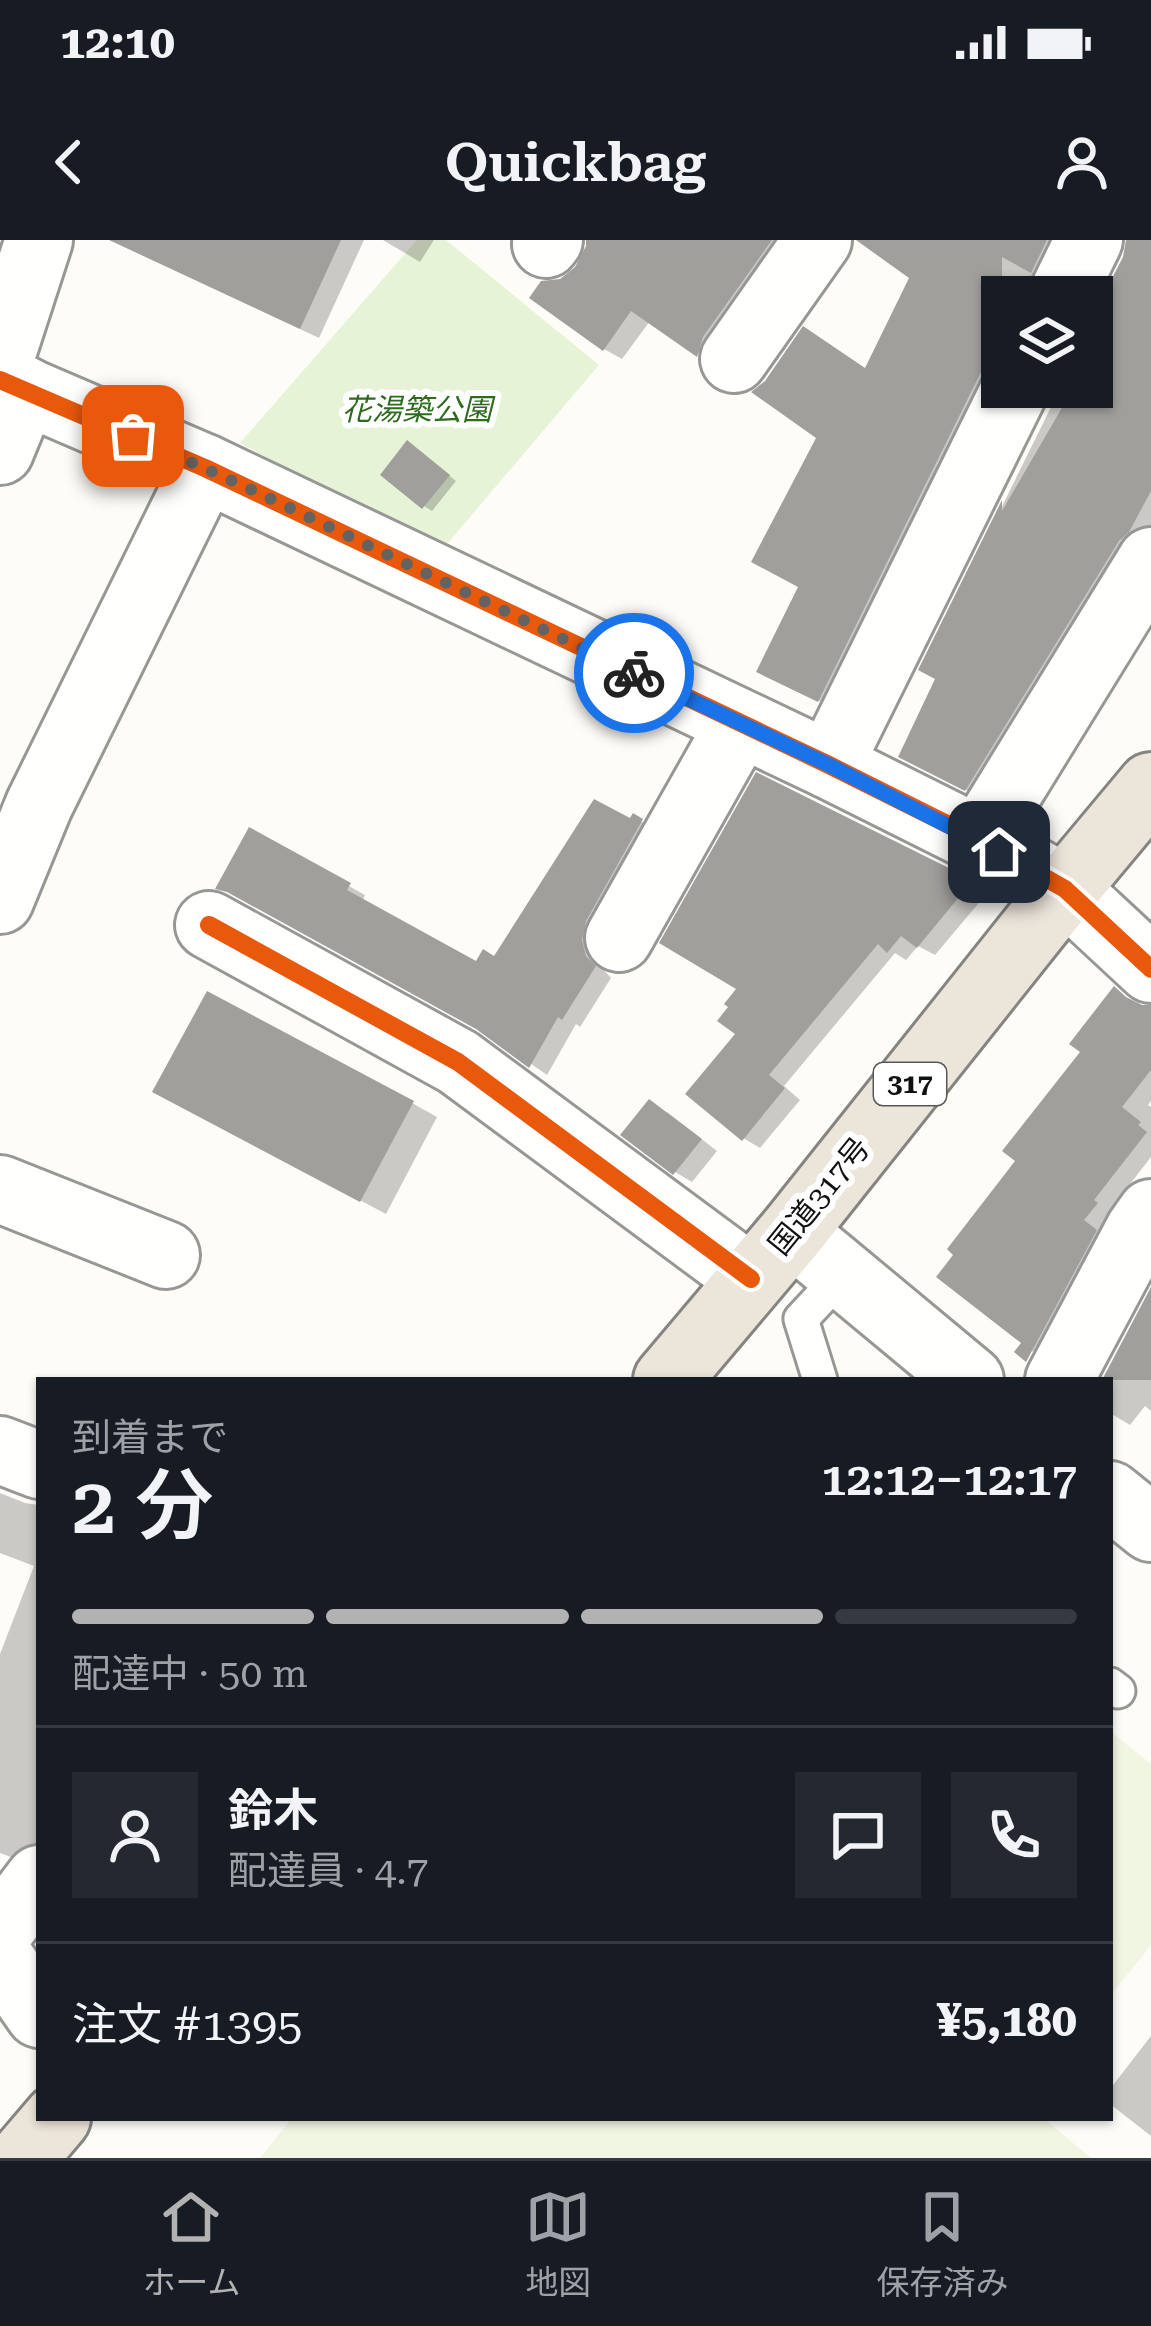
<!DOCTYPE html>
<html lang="ja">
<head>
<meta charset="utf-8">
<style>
  :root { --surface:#171b24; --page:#242831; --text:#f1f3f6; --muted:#9ea1a6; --line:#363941; --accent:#b2b2b3 }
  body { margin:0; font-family:"Roboto Serif","Noto Sans JP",serif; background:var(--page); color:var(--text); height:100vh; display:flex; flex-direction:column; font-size:45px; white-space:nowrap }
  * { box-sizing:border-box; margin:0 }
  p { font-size:39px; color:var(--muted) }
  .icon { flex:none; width:66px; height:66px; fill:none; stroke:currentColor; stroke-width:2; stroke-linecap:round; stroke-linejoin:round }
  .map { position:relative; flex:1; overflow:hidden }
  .sheet { position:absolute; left:36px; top:1137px; width:1077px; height:744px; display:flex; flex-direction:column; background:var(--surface); border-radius:0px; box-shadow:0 3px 9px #0004 }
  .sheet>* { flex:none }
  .buttons { position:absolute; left:981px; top:36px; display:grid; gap:24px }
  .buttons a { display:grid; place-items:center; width:132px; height:132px; border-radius:0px; background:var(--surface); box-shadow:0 3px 9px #0004; font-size:60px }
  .pin { position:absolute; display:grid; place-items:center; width:102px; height:102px; color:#fff; margin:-51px; border-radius:24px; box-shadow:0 6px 18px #0006 }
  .courier { position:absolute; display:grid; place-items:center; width:120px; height:120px; margin:-60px; border:9px solid #1a73e8; border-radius:50%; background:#fff; color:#222; box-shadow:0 3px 15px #0007 }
  .overview em { font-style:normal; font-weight:600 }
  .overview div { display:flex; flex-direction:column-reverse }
  .overview { display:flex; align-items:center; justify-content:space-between; height:204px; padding:0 36px }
  h1 { font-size:78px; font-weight:600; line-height:90px }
  .bar { display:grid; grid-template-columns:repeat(4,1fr); gap:18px 12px; align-content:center; height:144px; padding:0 36px }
  .bar i { height:15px; border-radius:9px; background:var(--line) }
  .bar .on { background:var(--accent) }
  .bar p { grid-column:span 4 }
  .line { display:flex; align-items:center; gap:30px; padding:0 36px; border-top:3px solid var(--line) }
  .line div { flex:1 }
  .round { display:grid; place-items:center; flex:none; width:126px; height:126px; border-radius:0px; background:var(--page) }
  .status { display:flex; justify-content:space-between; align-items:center; height:84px; padding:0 60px; background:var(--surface); direction:ltr }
  .status svg { height:33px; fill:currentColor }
  header { display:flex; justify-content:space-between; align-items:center; height:156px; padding:0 36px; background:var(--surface); font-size:54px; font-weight:600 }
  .tab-bar { display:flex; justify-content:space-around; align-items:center; height:168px; border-top:3px solid var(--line); background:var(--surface); font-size:33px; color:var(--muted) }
  .tab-bar a { display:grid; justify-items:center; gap:6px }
  .tab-bar .on { color:var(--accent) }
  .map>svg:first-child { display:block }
  .green { fill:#e7f3d7 }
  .pitch { fill:#f0f6e1 }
  .shadow { fill:#0003 }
  .building { fill:#a19f9c }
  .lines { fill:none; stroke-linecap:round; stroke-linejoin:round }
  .service-casing { stroke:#979795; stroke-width:39 }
  .minor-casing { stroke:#979795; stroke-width:72 }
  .trunk-casing { stroke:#858482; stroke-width:72 }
  .service { stroke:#fffffe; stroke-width:33 }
  .minor { stroke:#fffffe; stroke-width:66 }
  .trunk { stroke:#ece5da; stroke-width:66 }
  .cycleway-casing { stroke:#fff; stroke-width:26 }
  .cycleway { stroke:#e8590c; stroke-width:18 }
  .done { stroke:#646362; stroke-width:12; stroke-dasharray:0 21.6 }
  .route { stroke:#1a73e8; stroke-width:15 }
  .labels { text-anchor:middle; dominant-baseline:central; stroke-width:12; stroke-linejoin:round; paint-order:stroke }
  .shield { fill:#fff; stroke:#585858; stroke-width:3 }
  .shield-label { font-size:27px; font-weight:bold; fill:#111 }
  .park-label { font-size:30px; font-style:italic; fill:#2f6b1f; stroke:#fff }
  .street-label { font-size:30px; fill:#111; stroke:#fff }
</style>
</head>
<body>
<div class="status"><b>12:10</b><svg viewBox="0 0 49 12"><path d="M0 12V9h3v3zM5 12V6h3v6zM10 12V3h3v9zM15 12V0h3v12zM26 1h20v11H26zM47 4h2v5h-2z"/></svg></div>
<header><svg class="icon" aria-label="back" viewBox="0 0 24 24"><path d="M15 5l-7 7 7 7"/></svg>Quickbag<svg class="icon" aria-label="person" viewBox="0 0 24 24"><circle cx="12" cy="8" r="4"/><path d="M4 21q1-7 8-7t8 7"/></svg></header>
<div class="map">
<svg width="1151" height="1918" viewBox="0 0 1151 1918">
  <rect width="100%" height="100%" fill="#fdfcf7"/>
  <polygon class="green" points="417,0 446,0 599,125 442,310 240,203"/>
  <g class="pitch">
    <polygon points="1110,1491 1151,1524 1151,1705 1110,1756"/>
    <polygon points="292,1878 1043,1878 1091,1918 260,1918"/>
  </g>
  <g class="shadow">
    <polygon points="111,0 364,0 319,98"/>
    <polygon points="383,0 434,0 420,22"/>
    <polygon points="588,0 798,0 716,125 650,81 622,119 604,109 561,42 578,29 589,6"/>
    <polygon points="861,0 1071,0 1044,57 1002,57 1002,139 838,470 778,441 802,346 867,131 913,38"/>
    <polygon points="1129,0 1151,0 1151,296 985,559 920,527 938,439 922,429 1052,165 1056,147 1092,147 1092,81 1126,18"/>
    <polygon points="416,209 456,241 432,271 424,266"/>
    <polygon points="757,536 988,652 935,715 918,706 906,720 895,713 784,846 800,860 760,908 743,898 739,794"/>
    <polygon points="634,577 658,591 597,708 602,728 611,738 580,787 576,784 547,835 481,789 247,660 219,648 250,591 365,655 362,662 477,725 495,719"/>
    <polygon points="1115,750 1141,768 1151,768 1151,861 1148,865 1151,867 1151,917 1109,971 1123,982 1048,1122 1023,1105 1019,921 1084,812"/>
    <polygon points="412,863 437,877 386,974 181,865"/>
    <polygon points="667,872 717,911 692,942 675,932"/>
    <polygon points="1151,1053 1151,1171 1145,1166 1130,1185 1110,1173 1110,1140 1104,1140"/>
    <polygon points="0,1253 25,1263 39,1265 39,1618 30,1624 0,1613 0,1414 34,1326 0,1313"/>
    <polygon points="1151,1796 1151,1896 1110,1864 1110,1849"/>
  </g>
  <g class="building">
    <polygon points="109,0 341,0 300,89"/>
    <polygon points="586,0 772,0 703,97 697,117 631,71 603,111 529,58 541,41 560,39 575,27 586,6"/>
    <polygon points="856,0 1047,0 1031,33 1002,17 1002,113 994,117 982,130 818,462 756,432 798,347 751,322 816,198 751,152 765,141 803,86 865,128 909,38"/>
    <polygon points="1126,0 1151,0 1151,251 1129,292 1119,301 965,551 898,517 935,439 918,430 1002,260 1002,271 1074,147 1092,147 1092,77 1123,17"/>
    <polygon points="407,200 450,235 422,269 380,235"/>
    <polygon points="756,532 973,640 917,708 901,696 887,713 878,704 769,835 785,848 742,901 685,854 735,794 717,781 728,767 724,764 736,749 659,703"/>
    <polygon points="594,559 630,578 633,573 643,579 586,681 582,700 586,716 596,726 562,780 558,777 529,828 476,789 227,652 215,649 249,587 351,643 347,650 476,721 483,709 494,716"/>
    <polygon points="1114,746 1126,757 1142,765 1151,765 1151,830 1122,867 1141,882 1138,885 1147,892 1094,960 1098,963 1084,980 1097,990 1026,1122 1014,1112 1021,1103 936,1037 953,1015 947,1009 1015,921 1002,911 1080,812 1069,804"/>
    <polygon points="207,751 414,861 360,962 152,852"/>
    <polygon points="649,859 702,899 673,935 620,895"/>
    <polygon points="1151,1047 1151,1140 1102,1140"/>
  </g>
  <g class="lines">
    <defs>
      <g id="service">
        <polyline points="820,1140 801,1079 843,1034"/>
        <polyline points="1110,1445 1118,1451"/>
      </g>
      <g id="minor">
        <polyline points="546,4 549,0"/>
        <polyline points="1061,57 1089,0"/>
        <polyline points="734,119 818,0"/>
        <polyline points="0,120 39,0"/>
        <polyline points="0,140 205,228 829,525 979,600 1065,649 1151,729"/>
        <polyline points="0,211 25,150"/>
        <polyline points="829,525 1016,147"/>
        <polyline points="979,600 1151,321"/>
        <polyline points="0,660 39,565 205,228"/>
        <polyline points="209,685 458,822 751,1039"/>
        <polyline points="619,698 740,484"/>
        <polyline points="0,949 166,1015"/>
        <polyline points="792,992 970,1140"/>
        <polyline points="1059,1140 1139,990 1151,973"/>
        <polyline points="0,1210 39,1225"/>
        <polyline points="1110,1255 1151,1288"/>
        <polyline points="0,1690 39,1639"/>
        <polyline points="0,1718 39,1774"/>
      </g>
      <g id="trunk">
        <polyline points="667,1140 792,992 1065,649 1151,546"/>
        <polyline points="23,1918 57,1878"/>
      </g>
    </defs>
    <use href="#service" class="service-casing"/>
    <use href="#minor" class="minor-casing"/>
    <use href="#trunk" class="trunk-casing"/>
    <use href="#service" class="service"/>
    <use href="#minor" class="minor"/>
    <use href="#trunk" class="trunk"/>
    <defs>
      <g id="cycleway">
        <polyline points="0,140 205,228 829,525 979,600 1065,649 1151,729"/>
        <polyline points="209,685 458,822 751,1039"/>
      </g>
    </defs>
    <use href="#cycleway" class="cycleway-casing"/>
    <use href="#cycleway" class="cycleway"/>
  </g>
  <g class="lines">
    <polyline class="done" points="133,196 246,247 634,433"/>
    <polyline class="route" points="634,433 829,525 999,612"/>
  </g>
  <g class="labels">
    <rect class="shield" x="874" y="823" width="72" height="42" rx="9"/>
    <g class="shield-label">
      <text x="910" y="844">317</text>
    </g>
    <g class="park-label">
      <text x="417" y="169">花湯築公園</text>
    </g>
    <g class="street-label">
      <text transform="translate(819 956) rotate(-51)">国道317号</text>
    </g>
  </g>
</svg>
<div class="buttons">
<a><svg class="icon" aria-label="layers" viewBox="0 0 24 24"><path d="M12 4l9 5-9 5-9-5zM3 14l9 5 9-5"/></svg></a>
</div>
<div class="pin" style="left:133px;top:196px;background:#ea580c"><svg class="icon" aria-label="bag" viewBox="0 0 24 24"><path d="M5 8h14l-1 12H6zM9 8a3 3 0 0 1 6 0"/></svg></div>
<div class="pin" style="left:999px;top:612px;background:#1f2937"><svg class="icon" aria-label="home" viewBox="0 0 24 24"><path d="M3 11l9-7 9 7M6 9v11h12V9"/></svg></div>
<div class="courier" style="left:634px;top:433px"><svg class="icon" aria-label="bike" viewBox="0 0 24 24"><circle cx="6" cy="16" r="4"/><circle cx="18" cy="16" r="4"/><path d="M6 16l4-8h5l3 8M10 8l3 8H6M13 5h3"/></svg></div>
<section class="sheet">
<div class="overview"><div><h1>2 分</h1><p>到着まで</p></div><em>12:12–12:17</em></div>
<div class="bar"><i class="on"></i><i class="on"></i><i class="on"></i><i></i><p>配達中 · 50 m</p></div>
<div class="line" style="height:216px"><a class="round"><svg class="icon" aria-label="person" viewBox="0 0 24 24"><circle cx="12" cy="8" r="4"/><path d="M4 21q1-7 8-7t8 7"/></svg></a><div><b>鈴木</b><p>配達員 · 4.7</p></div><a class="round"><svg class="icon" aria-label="chat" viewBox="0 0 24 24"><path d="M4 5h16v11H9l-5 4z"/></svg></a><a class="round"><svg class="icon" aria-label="phone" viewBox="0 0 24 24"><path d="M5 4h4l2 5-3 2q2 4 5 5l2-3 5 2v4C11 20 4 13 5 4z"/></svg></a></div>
<div class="line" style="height:156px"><div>注文 #1395</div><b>¥5,180</b></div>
</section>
</div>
<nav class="tab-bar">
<a class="on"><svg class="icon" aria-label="home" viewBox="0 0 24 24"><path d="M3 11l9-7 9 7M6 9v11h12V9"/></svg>ホーム</a>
<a><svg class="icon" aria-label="map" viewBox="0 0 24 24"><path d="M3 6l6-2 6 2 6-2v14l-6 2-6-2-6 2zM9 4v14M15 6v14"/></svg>地図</a>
<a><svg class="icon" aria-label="saved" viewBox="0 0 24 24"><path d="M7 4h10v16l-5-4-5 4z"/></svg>保存済み</a>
</nav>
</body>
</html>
